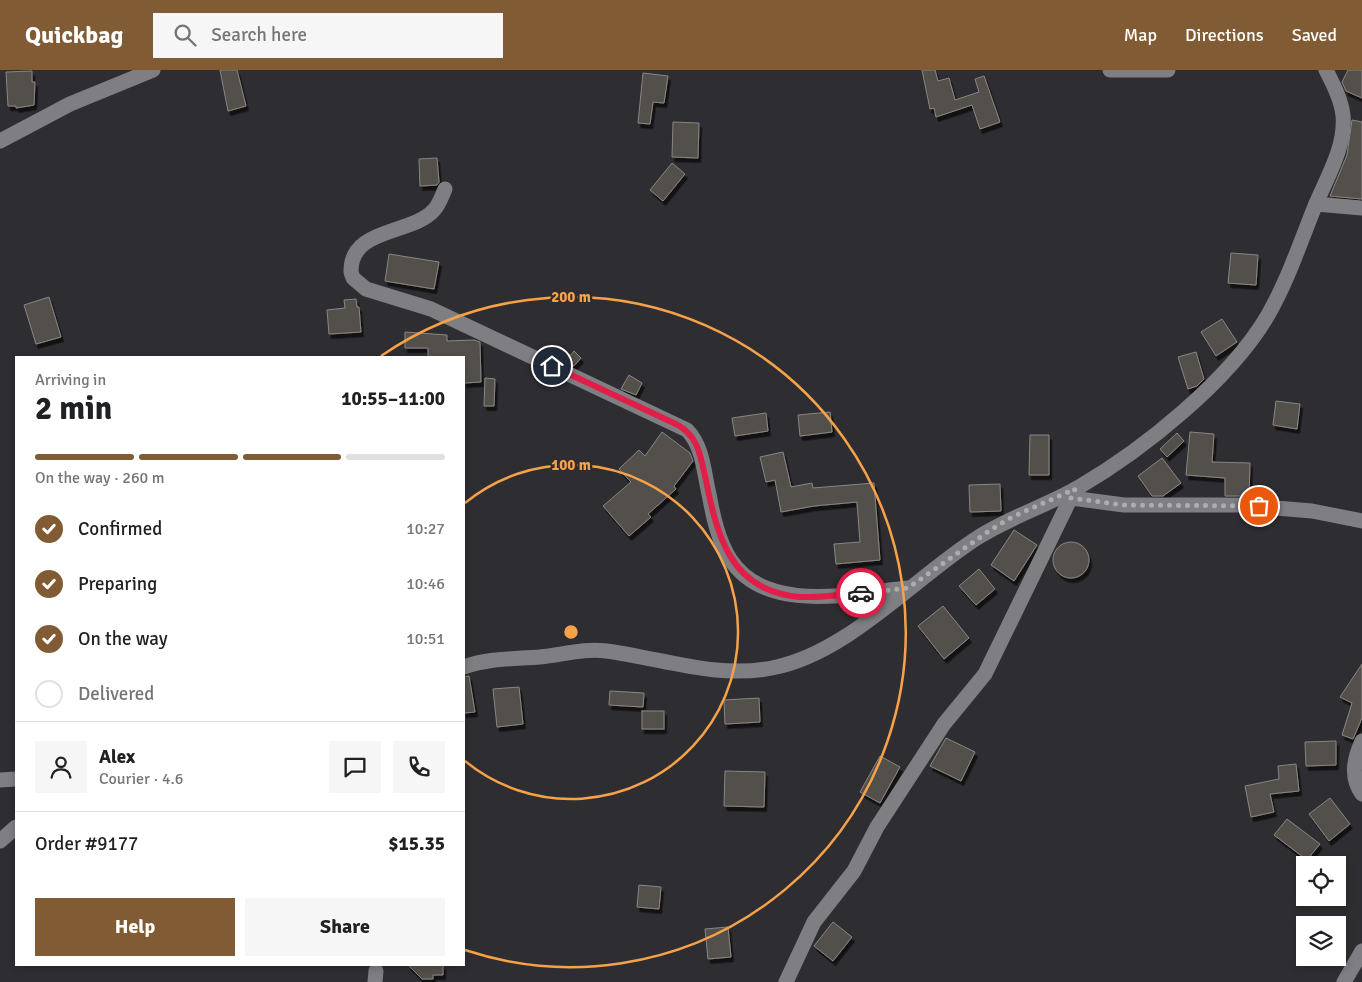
<!DOCTYPE html>
<html lang="en">
<head>
<meta charset="utf-8">
<style>
  :root { --surface:#fff; --page:#f6f6f6; --text:#202124; --muted:#757577; --line:#e0e0e0; --accent:#815b34 }
  body { margin:0; font-family:Signika,sans-serif; background:var(--page); color:var(--text); height:100vh; display:flex; flex-direction:column; font-size:19px; white-space:nowrap }
  * { box-sizing:border-box; margin:0 }
  p { font-size:16px; color:var(--muted) }
  .icon { flex:none; width:28px; height:28px; fill:none; stroke:currentColor; stroke-width:2; stroke-linecap:round; stroke-linejoin:round }
  .map { position:relative; flex:1; overflow:hidden }
  .sheet { position:absolute; left:15px; top:286px; width:450px; height:610px; display:flex; flex-direction:column; background:var(--surface); border-radius:0px; box-shadow:0 2px 8px #0003 }
  .sheet>* { flex:none }
  .controls { position:absolute; left:1296px; top:786px; display:grid; gap:10px }
  .controls a { display:grid; place-items:center; width:50px; height:50px; border-radius:0px; background:var(--surface); box-shadow:0 2px 8px #0003; font-size:25px }
  .pin { position:absolute; display:grid; place-items:center; width:42px; height:42px; color:#fff; margin:-21px; border:2px solid #fff; border-radius:50%; box-shadow:0 1px 5px #0007 }
  .courier { position:absolute; display:grid; place-items:center; width:50px; height:50px; margin:-25px; border:4px solid #e11d48; border-radius:50%; background:#fff; color:#222; box-shadow:0 1px 6px #0007 }
  .head em { font-style:normal; font-weight:700 }
  .head div { display:flex; flex-direction:column-reverse }
  .head { display:flex; align-items:center; justify-content:space-between; height:85px; padding:0 20px }
  h1 { font-size:32px; font-weight:700; line-height:38px }
  .bar { display:grid; grid-template-columns:repeat(4,1fr); gap:8px 5px; align-content:center; height:60px; padding:0 20px }
  .bar i { height:6px; border-radius:4px; background:var(--line) }
  .bar .selected { background:var(--accent) }
  .bar p { grid-column:span 4 }
  .line { display:flex; align-items:center; gap:12px; padding:0 20px; border-top:1px solid var(--line) }
  .line div { flex:1 }
  .round { display:grid; place-items:center; flex:none; width:52px; height:52px; border-radius:0px; background:var(--page) }
  ol { padding:0 20px; list-style:none }
  li { display:flex; align-items:center; gap:15px; height:55px }
  li p { margin-inline-start:auto }
  li .icon { padding:5px; border-radius:50%; background:var(--accent); color:#fff; stroke-width:4 }
  li:last-child { color:var(--muted) }
  li i { width:28px; height:28px; border:2px solid var(--line); border-radius:50% }
  .cta { display:flex; gap:10px; margin-top:auto; padding:10px 20px }
  .cta a { flex:1; height:58px; border-radius:0px; background:var(--accent); color:#fff; font-size:20px; font-weight:700; line-height:58px; text-align:center }
  .cta a+a { background:var(--page); color:var(--text) }
  header { display:flex; align-items:center; gap:30px; box-sizing:border-box; height:70px; padding:0 25px; background:var(--accent); color:#fff }
  header strong { font-size:24px }
  nav { display:flex; gap:28px; margin-inline-start:auto; font-size:18px }
  .search { width:350px; height:45px; background:var(--page); display:flex; align-items:center; gap:12px; box-sizing:border-box; padding:0 18px; border-radius:0px; color:var(--muted); font-size:19px }
  .map>svg:first-child { display:block }
  .building { fill:#524f4b; stroke:#8a8682; filter:url(#shadow) }
  .lines { fill:none; stroke-linecap:round; stroke-linejoin:round }
  .minor { stroke:#7e7e83; stroke-width:15 }
  .done { stroke:#adadb0; stroke-width:5; stroke-dasharray:0 9 }
  .route { stroke:#e11d48; stroke-width:6 }
  .ring { fill:none; stroke:#f7a248; stroke-width:2.5 }
  .centre { fill:#f7a248; stroke:#2e2e32; stroke-width:2.5 }
  .ring-label { font-size:15px; text-anchor:middle; font-weight:bold; fill:#f7a248; stroke:#2e2e32; stroke-width:4.5; stroke-linejoin:round; paint-order:stroke }
</style>
</head>
<body>
<header>
<strong>Quickbag</strong>
<div class="search"><svg class="icon" aria-label="search" viewBox="0 0 24 24"><circle cx="10" cy="10" r="6"/><path d="M15 15l6 6"/></svg>Search here</div>
<nav><a>Map</a><a>Directions</a><a>Saved</a></nav>
</header>
<div class="map">
<svg width="1362" height="912" viewBox="0 0 1362 912">
  <defs>
    <filter id="shadow"><feDropShadow dx="2.5" dy="4.5" stdDeviation="0" flood-color="#0009"/></filter>
  </defs>
  <rect width="100%" height="100%" fill="#2e2e32"/>
  <g class="building">
    <polygon points="220,0 237,0 246,36 228,41"/>
    <polygon points="922,0 935,0 938,11 949,8 955,30 979,22 975,9 984,6 1000,52 980,59 972,35 936,47 934,38 930,39"/>
    <polygon points="1348,0 1362,0 1362,28 1346,21 1342,12"/>
    <polygon points="32,1 32,12 35,12 34,35 16,38 16,36 8,36 6,2"/>
    <polygon points="643,3 668,6 664,33 653,32 650,54 638,53"/>
    <polygon points="1352,50 1362,52 1362,129 1330,126 1347,85"/>
    <polygon points="673,52 699,53 698,88 672,87"/>
    <polygon points="437,88 439,112 437,115 420,116 419,89"/>
    <polygon points="672,93 685,104 663,131 650,120"/>
    <polygon points="1231,183 1258,185 1256,215 1228,213"/>
    <polygon points="389,184 439,192 434,219 385,211"/>
    <polygon points="49,227 61,267 36,274 24,235"/>
    <polygon points="356,229 357,237 359,237 361,262 329,264 327,240 345,238 344,230"/>
    <polygon points="1222,249 1237,272 1216,286 1201,262"/>
    <polygon points="405,262 447,265 447,271 474,270 480,272 481,312 464,313 464,288 428,288 428,278 405,278"/>
    <polygon points="574,281 581,288 574,296 565,292"/>
    <polygon points="1196,282 1204,309 1197,316 1188,319 1178,287"/>
    <polygon points="629,305 642,313 636,325 621,319"/>
    <polygon points="485,308 495,309 494,336 484,336"/>
    <polygon points="1276,331 1300,334 1297,359 1273,355"/>
    <polygon points="830,342 832,362 800,366 798,345"/>
    <polygon points="766,343 768,361 735,366 732,348"/>
    <polygon points="662,362 690,383 693,391 674,416 676,419 648,444 651,447 629,466 603,436 631,412 619,399 639,380 645,386"/>
    <polygon points="1190,362 1214,364 1212,392 1250,393 1249,426 1225,426 1225,408 1186,405"/>
    <polygon points="1177,363 1184,371 1167,387 1160,379"/>
    <polygon points="1030,365 1049,365 1049,405 1029,405"/>
    <polygon points="783,382 791,417 812,413 813,418 874,413 880,490 836,494 834,474 860,472 857,432 814,436 781,442 775,410 766,412 760,387"/>
    <polygon points="1162,388 1181,413 1163,426 1152,426 1138,406"/>
    <polygon points="1000,414 1001,441 970,442 969,415"/>
    <polygon points="1014,460 1037,475 1014,511 991,495"/>
    <circle cx="1071" cy="490" r="18"/>
    <polygon points="979,499 995,519 976,535 959,516"/>
    <polygon points="943,536 969,568 944,589 918,556"/>
    <polygon points="1362,594 1362,648 1353,669 1342,665 1352,633 1340,627"/>
    <polygon points="469,606 475,642 464,643 464,607"/>
    <polygon points="519,617 523,654 497,657 493,619"/>
    <polygon points="610,621 644,623 643,637 609,635"/>
    <polygon points="759,628 760,652 725,654 724,630"/>
    <rect x="642" y="641" width="22" height="18"/>
    <polygon points="946,668 975,682 961,711 930,696"/>
    <polygon points="1336,671 1336,695 1306,696 1305,672"/>
    <polygon points="880,686 900,697 880,733 860,722"/>
    <polygon points="1296,694 1299,721 1270,724 1274,742 1251,747 1245,716 1279,709 1278,696"/>
    <polygon points="725,701 765,702 764,737 724,736"/>
    <polygon points="1330,728 1350,754 1329,771 1309,744"/>
    <polygon points="1287,749 1320,774 1307,790 1274,765"/>
    <polygon points="639,815 661,817 659,839 637,837"/>
    <polygon points="833,852 852,867 833,891 814,876"/>
    <polygon points="728,857 731,887 708,889 705,859"/>
    <polygon points="408,895 443,895 443,905 433,905 433,909 422,909"/>
  </g>
  <g class="lines">
    <g class="minor">
      <polyline points="1110,0 1168,0"/>
      <polyline points="0,71 70,34 153,0"/>
      <path d="M445,119C442,126 439,135 434,140C412,165 350,157 351,202L353,208L366,219L431,239L687,360C703,376 704,403 709,424C713,446 718,470 730,489C766,545 853,523 908,518"/>
      <polyline points="1316,134 1362,138"/>
      <polyline points="1071,428 1124,435 1241,435 1312,441 1362,451"/>
      <path d="M464,597C489,588 514,589 540,587C562,585 584,578 606,581C661,588 715,609 772,598C847,584 913,509 977,468C1010,447 1046,436 1079,417C1144,379 1230,310 1268,245C1287,212 1299,176 1313,141C1325,110 1346,79 1343,45C1341,29 1333,14 1326,0"/>
      <path d="M1362,671C1354,689 1350,707 1362,724"/>
      <polyline points="0,710 16,709"/>
      <polyline points="0,771 16,757"/>
      <polyline points="375,912 376,901"/>
      <polyline points="786,912 814,852 854,801 877,757 944,654 985,604 1075,419"/>
      <polyline points="1344,912 1362,881"/>
    </g>
  </g>
  <g class="lines">
    <polyline class="done" points="861,523 908,518 989,461 1012,447 1075,419 1071,428 1124,435 1259,436"/>
    <path class="route" d="M552,296L678,355C698,367 700,384 705,406C717,465 729,521 800,527C820,528 841,524 861,523"/>
  </g>
  <g class="ring">
    <path d="M465 433A167 167 0 1 1 465 691"/>
    <path d="M381 286A335 335 0 1 1 465 880"/>
  </g>
  <circle cx="571" cy="562" r="8" class="centre"/>
  <g class="ring-label">
    <text x="571" y="232">200 m</text>
    <text x="571" y="400">100 m</text>
  </g>
</svg>
<div class="controls">
<a><svg class="icon" aria-label="locate" viewBox="0 0 24 24"><circle cx="12" cy="12" r="6"/><path d="M12 2v4M12 18v4M2 12h4M18 12h4"/></svg></a>
<a><svg class="icon" aria-label="layers" viewBox="0 0 24 24"><path d="M12 4l9 5-9 5-9-5zM3 14l9 5 9-5"/></svg></a>
</div>
<div class="pin" style="left:1259px;top:436px;background:#ea580c"><svg class="icon" aria-label="bag" viewBox="0 0 24 24"><path d="M5 8h14l-1 12H6zM9 8a3 3 0 0 1 6 0"/></svg></div>
<div class="pin" style="left:552px;top:296px;background:#1f2937"><svg class="icon" aria-label="home" viewBox="0 0 24 24"><path d="M3 11l9-7 9 7M6 9v11h12V9"/></svg></div>
<div class="courier" style="left:861px;top:523px"><svg class="icon" aria-label="car" viewBox="0 0 24 24"><path d="M5 17H2v-5l4-1 3-4h7l3 4 3 1v5h-3M9 17h6M6 11h13"/><circle cx="7" cy="17" r="2"/><circle cx="17" cy="17" r="2"/></svg></div>
<section class="sheet">
<div class="head"><div><h1>2 min</h1><p>Arriving in</p></div><em>10:55–11:00</em></div>
<div class="bar"><i class="selected"></i><i class="selected"></i><i class="selected"></i><i></i><p>On the way · 260 m</p></div>
<ol>
<li><svg class="icon" aria-label="check" viewBox="0 0 24 24"><path d="M5 12l5 5 9-10"/></svg>Confirmed<p>10:27</p></li>
<li><svg class="icon" aria-label="check" viewBox="0 0 24 24"><path d="M5 12l5 5 9-10"/></svg>Preparing<p>10:46</p></li>
<li><svg class="icon" aria-label="check" viewBox="0 0 24 24"><path d="M5 12l5 5 9-10"/></svg>On the way<p>10:51</p></li>
<li><i></i>Delivered</li>
</ol>
<div class="line" style="height:90px"><a class="round"><svg class="icon" aria-label="person" viewBox="0 0 24 24"><circle cx="12" cy="8" r="4"/><path d="M4 21q1-7 8-7t8 7"/></svg></a><div><b>Alex</b><p>Courier · 4.6</p></div><a class="round"><svg class="icon" aria-label="chat" viewBox="0 0 24 24"><path d="M4 5h16v11H9l-5 4z"/></svg></a><a class="round"><svg class="icon" aria-label="phone" viewBox="0 0 24 24"><path d="M5 4h4l2 5-3 2q2 4 5 5l2-3 5 2v4C11 20 4 13 5 4z"/></svg></a></div>
<div class="line" style="height:65px"><div>Order #9177</div><b>$15.35</b></div>
<div class="cta"><a>Help</a><a>Share</a></div>
</section>
</div>
</body>
</html>
